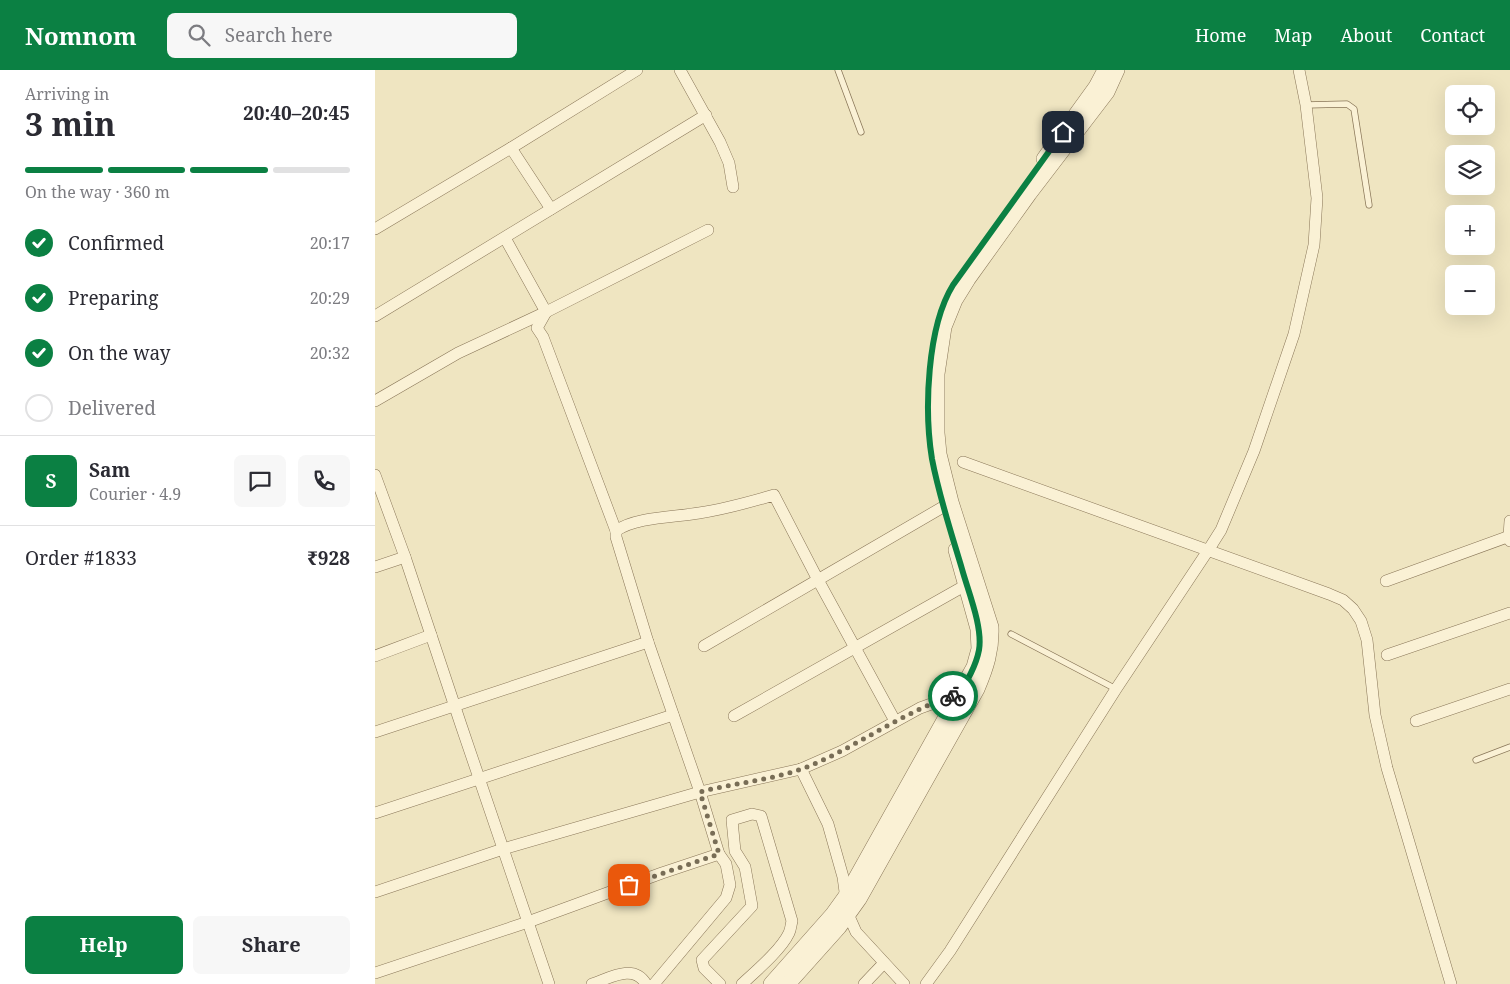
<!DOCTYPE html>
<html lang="en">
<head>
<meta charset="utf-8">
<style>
  :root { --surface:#fff; --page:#f7f7f7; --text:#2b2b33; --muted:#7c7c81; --line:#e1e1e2; --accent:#0b8043 }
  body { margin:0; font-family:"Noto Serif",serif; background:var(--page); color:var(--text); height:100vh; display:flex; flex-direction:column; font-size:19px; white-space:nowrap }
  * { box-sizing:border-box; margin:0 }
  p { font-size:16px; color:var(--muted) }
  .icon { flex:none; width:28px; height:28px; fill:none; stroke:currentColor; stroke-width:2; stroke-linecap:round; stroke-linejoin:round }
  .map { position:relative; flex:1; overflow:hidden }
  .details { display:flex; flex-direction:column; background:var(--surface); width:375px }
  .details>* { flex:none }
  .controls { position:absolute; left:1070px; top:15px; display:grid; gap:10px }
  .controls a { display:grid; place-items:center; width:50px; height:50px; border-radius:8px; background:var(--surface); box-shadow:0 5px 20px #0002; font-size:25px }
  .pin { position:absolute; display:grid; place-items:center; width:42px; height:42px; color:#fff; margin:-21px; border-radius:10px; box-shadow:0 2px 8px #0006 }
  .courier { position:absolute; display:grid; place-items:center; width:50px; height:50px; margin:-25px; border:4px solid #0b8043; border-radius:50%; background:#fff; color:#222; box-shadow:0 1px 6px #0007 }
  .overview em { font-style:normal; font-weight:700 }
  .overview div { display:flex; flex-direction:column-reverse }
  .overview { display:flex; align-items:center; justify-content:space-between; height:85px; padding:0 25px }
  h1 { font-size:32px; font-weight:700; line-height:38px }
  .bar { display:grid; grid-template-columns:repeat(4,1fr); gap:8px 5px; align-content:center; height:60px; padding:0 25px }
  .bar i { height:6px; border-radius:4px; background:var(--line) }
  .bar .current { background:var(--accent) }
  .bar p { grid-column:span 4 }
  .line { display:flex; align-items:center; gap:12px; padding:0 25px; border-top:1px solid var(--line) }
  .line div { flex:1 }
  .round { display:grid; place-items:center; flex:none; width:52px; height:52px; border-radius:8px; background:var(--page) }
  ol { padding:0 25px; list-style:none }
  li { display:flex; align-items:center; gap:15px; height:55px }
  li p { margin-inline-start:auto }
  li .icon { padding:5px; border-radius:50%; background:var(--accent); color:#fff; stroke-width:4 }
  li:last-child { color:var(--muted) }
  li i { width:28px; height:28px; border:2px solid var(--line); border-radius:50% }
  .action { display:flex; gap:10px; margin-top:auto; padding:10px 25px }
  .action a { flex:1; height:58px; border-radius:8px; background:var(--accent); color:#fff; font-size:20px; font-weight:700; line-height:58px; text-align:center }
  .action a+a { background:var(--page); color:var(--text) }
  header { display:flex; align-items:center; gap:30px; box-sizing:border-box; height:70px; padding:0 25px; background:var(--accent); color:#fff }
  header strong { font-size:24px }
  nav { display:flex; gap:28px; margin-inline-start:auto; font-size:18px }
  .search { width:350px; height:45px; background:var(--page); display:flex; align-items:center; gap:12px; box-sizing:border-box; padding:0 18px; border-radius:8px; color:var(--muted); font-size:19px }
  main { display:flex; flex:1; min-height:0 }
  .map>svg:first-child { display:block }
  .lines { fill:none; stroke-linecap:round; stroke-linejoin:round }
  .service-casing { stroke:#897658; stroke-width:7 }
  .minor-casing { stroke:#897658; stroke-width:12 }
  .tertiary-casing { stroke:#897658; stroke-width:16 }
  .service { stroke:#faf1d5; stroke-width:5.5 }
  .minor { stroke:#faf1d5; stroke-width:11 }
  .tertiary { stroke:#faf1d5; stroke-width:15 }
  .done { stroke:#786d56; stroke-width:5; stroke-dasharray:0 9 }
  .route { stroke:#0b8043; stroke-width:6 }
</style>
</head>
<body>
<header>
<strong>Nomnom</strong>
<div class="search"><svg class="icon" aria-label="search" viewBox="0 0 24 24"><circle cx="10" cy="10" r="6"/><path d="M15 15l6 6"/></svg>Search here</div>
<nav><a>Home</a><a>Map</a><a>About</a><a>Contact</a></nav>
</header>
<main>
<section class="details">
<div class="overview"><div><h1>3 min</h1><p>Arriving in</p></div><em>20:40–20:45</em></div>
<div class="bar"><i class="current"></i><i class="current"></i><i class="current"></i><i></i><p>On the way · 360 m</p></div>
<ol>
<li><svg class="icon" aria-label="check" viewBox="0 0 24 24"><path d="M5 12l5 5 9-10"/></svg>Confirmed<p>20:17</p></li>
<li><svg class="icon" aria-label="check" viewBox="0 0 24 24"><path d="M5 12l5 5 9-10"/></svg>Preparing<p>20:29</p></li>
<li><svg class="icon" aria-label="check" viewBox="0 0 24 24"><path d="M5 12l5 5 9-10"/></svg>On the way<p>20:32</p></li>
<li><i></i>Delivered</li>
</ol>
<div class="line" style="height:90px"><b class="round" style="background:var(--accent);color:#fff">S</b><div><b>Sam</b><p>Courier · 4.9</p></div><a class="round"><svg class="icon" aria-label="chat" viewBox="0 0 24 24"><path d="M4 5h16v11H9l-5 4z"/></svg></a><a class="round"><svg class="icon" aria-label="phone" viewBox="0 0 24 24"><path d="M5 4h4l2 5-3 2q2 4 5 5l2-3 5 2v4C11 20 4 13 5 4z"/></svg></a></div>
<div class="line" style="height:65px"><div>Order #1833</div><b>₹928</b></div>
<div class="action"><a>Help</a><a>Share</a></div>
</section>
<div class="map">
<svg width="1135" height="914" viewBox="0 0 1135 914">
  <rect width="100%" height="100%" fill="#efe5c1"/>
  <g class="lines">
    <defs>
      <g id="service">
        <polyline points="463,0 486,62"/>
        <polyline points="931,35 972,34 979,39 994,135"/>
        <polyline points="636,564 741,619"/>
        <polyline points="1101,690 1135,677"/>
      </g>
      <g id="minor">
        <polyline points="305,0 345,72 354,93 358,117"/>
        <polyline points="136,78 176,139"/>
        <polyline points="0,159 136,78 262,0"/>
        <polyline points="130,168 171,242 162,258 168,267 241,461"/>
        <polyline points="0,246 331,45"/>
        <polyline points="0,331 83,283 171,242 333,160"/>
        <polyline points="588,392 954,524 968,530 978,539 986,551 992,570 1000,645 1012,698 1076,914"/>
        <polyline points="0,405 30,487 86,655 174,914"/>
        <polyline points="1135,451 1134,466 1135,471"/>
        <polyline points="0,497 30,487"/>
        <polyline points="1011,511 1135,466"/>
        <polyline points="329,576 568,437"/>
        <polyline points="1012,585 1135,543"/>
        <polyline points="0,586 56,565"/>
        <polyline points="359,646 591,515"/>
        <polyline points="1041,651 1135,619"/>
        <polyline points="0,662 273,572"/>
        <polyline points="426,699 453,754 468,807 473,844 481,862 529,914"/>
        <polyline points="0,743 298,645"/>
        <polyline points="0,822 128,779 325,722 426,699 467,681 545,638 584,624"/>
        <polyline points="0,903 153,852 287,803 344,784"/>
        <path d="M217,914C235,908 259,893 271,914"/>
        <path d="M279,914L351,828L355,815L351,794L344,784L325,722L273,572L241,467V461C259,447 302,447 324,443C350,439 375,432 399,425L443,510L520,651"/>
        <path d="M345,914L329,898L327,890L377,836L370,797L360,781L357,750L377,744L386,746L417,851C416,854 416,859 414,863C406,880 381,901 367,914"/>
        <polyline points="489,914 509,893"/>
        <polyline points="551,914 575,881 741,619 834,479 846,460 879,381 919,264 939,175 942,128 931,35 924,0"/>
      </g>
      <g id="tertiary">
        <polyline points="669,89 721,17 730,0"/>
        <polyline points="396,914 458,844 471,826 599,597 604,579 603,559 581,480"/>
        <path d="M413,914L464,857L484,829L602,619C611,598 617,580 616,557L576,432L564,384L562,363V304L569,257L580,230L593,209L654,124L732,22L742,0"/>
      </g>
    </defs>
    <use href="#service" class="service-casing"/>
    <use href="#minor" class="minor-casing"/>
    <use href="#tertiary" class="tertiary-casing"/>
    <use href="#service" class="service"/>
    <use href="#minor" class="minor"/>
    <use href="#tertiary" class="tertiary"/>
  </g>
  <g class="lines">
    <path class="done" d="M254,815L344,784L325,722C362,712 402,710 437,695C486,674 528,642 578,626"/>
    <path class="route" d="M578,626L584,624C592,611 601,596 604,580C608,557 593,521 587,499C576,462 564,426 557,389C549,340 552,257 578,215L688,62"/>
  </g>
</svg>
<div class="controls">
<a><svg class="icon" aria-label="locate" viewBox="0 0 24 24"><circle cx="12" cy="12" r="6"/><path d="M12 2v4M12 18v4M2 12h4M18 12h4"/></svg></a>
<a><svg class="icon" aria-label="layers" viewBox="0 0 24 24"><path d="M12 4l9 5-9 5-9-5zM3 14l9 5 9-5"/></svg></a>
<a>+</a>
<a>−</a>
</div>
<div class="pin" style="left:254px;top:815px;background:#ea580c"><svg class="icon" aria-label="bag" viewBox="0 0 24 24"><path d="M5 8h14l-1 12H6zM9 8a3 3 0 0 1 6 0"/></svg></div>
<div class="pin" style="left:688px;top:62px;background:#1f2937"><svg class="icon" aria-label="home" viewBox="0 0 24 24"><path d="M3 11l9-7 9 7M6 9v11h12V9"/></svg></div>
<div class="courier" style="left:578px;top:626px"><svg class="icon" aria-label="bike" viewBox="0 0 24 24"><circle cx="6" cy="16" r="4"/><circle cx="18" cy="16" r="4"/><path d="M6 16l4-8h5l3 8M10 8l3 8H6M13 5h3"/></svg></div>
</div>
</main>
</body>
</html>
